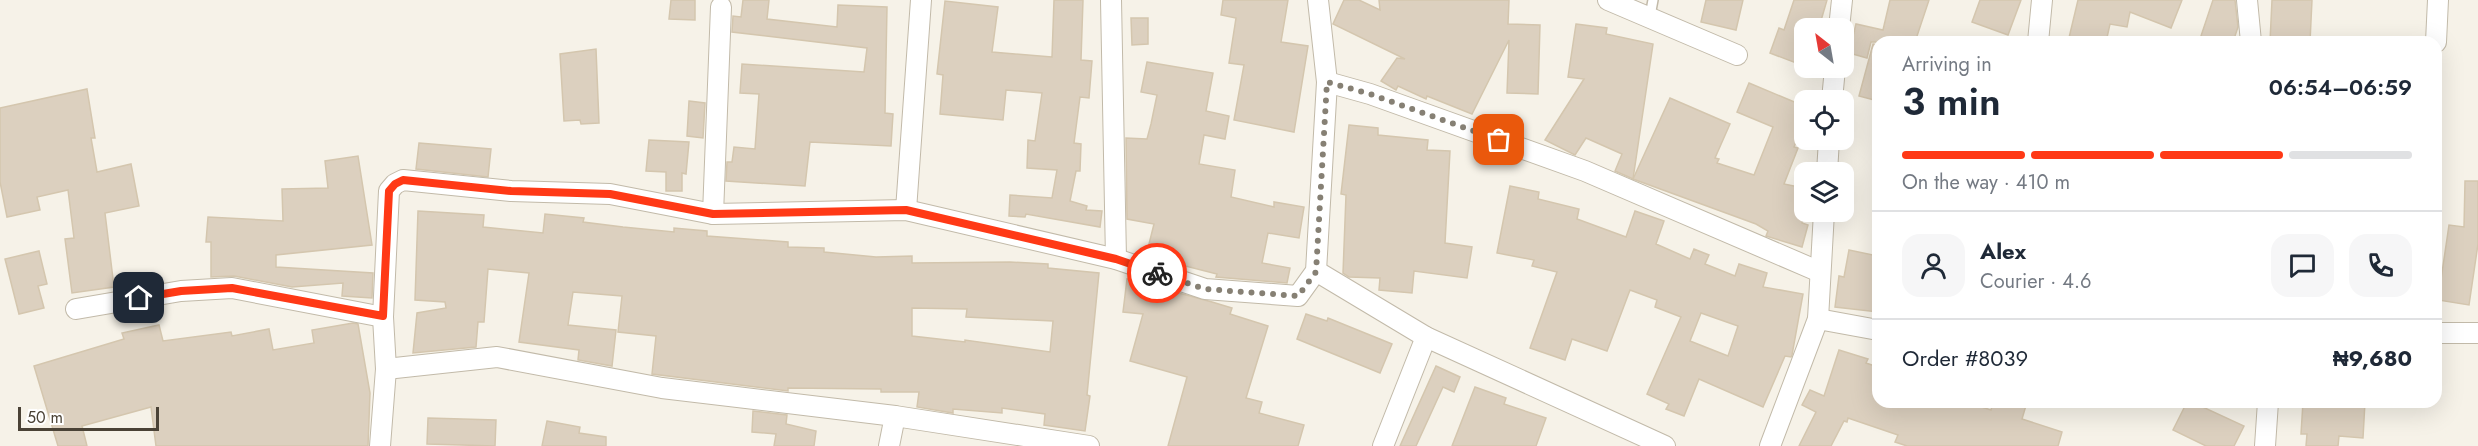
<!DOCTYPE html>
<html lang="en">
<head>
<meta charset="utf-8">
<style>
  :root { --surface:#fff; --page:#f6f6f7; --text:#1f2937; --muted:#747a83; --line:#e0e1e3; --accent:#ff3916 }
  body { margin:0; font-family:Jost,sans-serif; background:var(--page); color:var(--text); height:100vh; display:flex; flex-direction:column; font-size:22px; white-space:nowrap }
  * { box-sizing:border-box; margin:0 }
  p { font-size:20px; color:var(--muted) }
  .icon { flex:none; width:33px; height:33px; fill:none; stroke:currentColor; stroke-width:2; stroke-linecap:round; stroke-linejoin:round }
  .map { position:relative; flex:1; overflow:hidden }
  .panel { position:absolute; left:1872px; top:36px; width:570px; height:372px; display:flex; flex-direction:column; background:var(--surface); border-radius:18px; box-shadow:0 6px 24px #0002 }
  .panel>* { flex:none }
  .needle { width:39px; rotate:329deg }
  .tools { position:absolute; left:1794px; top:18px; display:grid; gap:12px }
  .tools a { display:grid; place-items:center; width:60px; height:60px; border-radius:12px; background:var(--surface); box-shadow:0 6px 24px #0002; font-size:30px }
  .scale { position:absolute; left:18px; bottom:15px; width:141px; box-sizing:border-box; padding-left:6px; border:3px solid #4a4236; border-top:0; font-size:16px; line-height:21px; white-space:nowrap; color:#4a4236; -webkit-text-stroke:4px #fff; paint-order:stroke }
  .pin { position:absolute; display:grid; place-items:center; width:51px; height:51px; color:#fff; margin:-26px; border-radius:12px; box-shadow:0 3px 9px #0006 }
  .courier { position:absolute; display:grid; place-items:center; width:60px; height:60px; margin:-30px; border:4px solid #ff3916; border-radius:50%; background:#fff; color:#222; box-shadow:0 2px 8px #0007 }
  .head em { font-style:normal; font-weight:600 }
  .head div { display:flex; flex-direction:column-reverse }
  .head { display:flex; align-items:center; justify-content:space-between; height:102px; padding:0 30px }
  h1 { font-size:39px; font-weight:600; line-height:45px }
  .bar { display:grid; grid-template-columns:repeat(4,1fr); gap:9px 6px; align-content:center; height:72px; padding:0 30px }
  .bar i { height:8px; border-radius:4px; background:var(--line) }
  .bar .on { background:var(--accent) }
  .bar p { grid-column:span 4 }
  .line { display:flex; align-items:center; gap:15px; padding:0 30px; border-top:2px solid var(--line) }
  .line div { flex:1 }
  .round { display:grid; place-items:center; flex:none; width:63px; height:63px; border-radius:18px; background:var(--page) }
  .map>svg:first-child { display:block }
  .building { fill:#dcd0bf; stroke:#d4c6ae; stroke-width:1.5; fill-rule:evenodd }
  .lines { fill:none; stroke-linecap:round; stroke-linejoin:round }
  .lane-casing { stroke:#c2baa9; stroke-width:12 }
  .street-casing { stroke:#c2baa9; stroke-width:22 }
  .lane { stroke:#fff; stroke-width:9 }
  .street { stroke:#fff; stroke-width:20 }
  .done { stroke:#868074; stroke-width:6; stroke-dasharray:0 10.8 }
  .route { stroke:#ff3916; stroke-width:8 }
</style>
</head>
<body>
<div class="map">
<svg width="2478" height="446" viewBox="0 0 2478 446">
  <rect width="100%" height="100%" fill="#f6f2e8"/>
  <g class="building">
    <polygon points="671,0 695,0 695,20 669,19"/>
    <polygon points="743,0 769,0 767,19 837,27 838,5 887,7 885,113 893,114 891,146 810,142 805,186 726,181 727,162 732,162 734,147 755,149 759,94 740,93 742,64 864,72 867,48 732,32 733,16 741,17"/>
    <polygon points="1054,0 1083,0 1081,60 1092,61 1089,98 1080,97 1074,143 1081,144 1080,171 1076,171 1070,201 1087,206 1086,210 1102,211 1100,227 1026,214 1025,217 1009,216 1010,195 1052,198 1057,170 1027,168 1028,140 1035,141 1042,93 1006,90 1003,120 940,114 943,75 937,74 945,1 998,7 992,52 1052,57"/>
    <polygon points="1223,0 1288,0 1281,42 1308,46 1294,132 1234,120 1244,65 1229,63 1236,18 1221,15"/>
    <polygon points="1344,0 1359,0 1380,10 1379,0 1509,0 1508,24 1540,25 1538,94 1507,93 1509,40 1472,114 1427,96 1426,99 1398,86 1396,90 1381,81 1397,58 1405,59 1333,24"/>
    <polygon points="1706,0 1743,0 1736,30 1701,22"/>
    <polygon points="1794,0 1827,0 1820,24 1804,19 1804,66 1770,53 1779,28 1784,30"/>
    <polygon points="1890,0 1929,0 1915,42 1871,42 1867,58 1849,53 1856,24 1883,30"/>
    <polygon points="1980,0 2021,0 2008,35 1972,22"/>
    <polygon points="2078,0 2182,0 2171,28 2130,12 2127,27 2110,24 2106,42 2068,42"/>
    <polygon points="2213,0 2235,0 2238,27 2233,42 2199,42"/>
    <polygon points="2272,0 2312,0 2310,42 2270,42"/>
    <polygon points="1131,18 1148,18 1148,44 1132,45"/>
    <polygon points="1576,24 1607,28 1606,34 1653,44 1633,179 1615,171 1622,154 1586,138 1575,155 1545,140 1584,79 1568,77"/>
    <polygon points="1873,44 1878,45 1878,101 1859,96"/>
    <polygon points="596,49 599,123 581,124 580,120 564,121 560,54"/>
    <polygon points="1147,62 1213,73 1206,111 1229,116 1225,139 1204,135 1199,164 1235,170 1231,197 1274,207 1274,202 1304,207 1299,238 1268,233 1262,263 1290,268 1287,283 1216,277 1217,274 1146,256 1154,224 1127,219 1126,138 1147,139 1151,124 1157,95 1141,92"/>
    <polygon points="1749,83 1804,106 1804,123 1794,147 1798,148 1784,184 1804,188 1802,223 1808,225 1802,247 1766,236 1768,231 1756,224 1633,179 1670,98 1730,124 1715,158 1719,159 1717,163 1754,175 1773,127 1737,112"/>
    <polygon points="87,89 95,138 91,138 97,172 131,164 139,206 105,213 114,287 72,293 65,239 74,238 68,190 37,197 40,210 7,217 0,182 0,108"/>
    <polygon points="689,101 705,103 703,138 687,136"/>
    <polygon points="1349,125 1378,128 1378,135 1428,140 1427,150 1450,151 1445,243 1472,247 1467,278 1414,271 1412,293 1379,290 1380,278 1349,277 1343,273 1346,195 1341,194"/>
    <polygon points="649,140 689,142 686,174 682,173 682,191 666,191 666,172 646,171"/>
    <polygon points="419,143 491,149 488,177 416,169"/>
    <polygon points="358,156 372,245 276,255 276,267 373,273 372,298 342,296 343,283 292,287 234,276 211,277 211,242 206,242 208,217 283,221 282,189 328,188 325,161"/>
    <polygon points="2465,181 2478,181 2478,244 2469,305 2438,300 2449,225 2464,227"/>
    <path d="M1510,186L1539,192L1538,199L1579,209L1577,219L1626,237L1635,211L1664,221L1656,244L1690,259L1694,249L1709,255L1705,264L1735,276L1739,264L1767,273L1763,287L1803,294L1792,355L1791,357L1785,356L1763,407L1699,379L1684,416L1666,409L1669,404L1647,394L1681,317L1655,307L1657,300L1630,290L1607,351L1572,339L1565,360L1530,348L1557,272L1532,266L1534,260L1497,253ZM1701,313L1738,326L1728,356L1690,341Z"/>
    <path d="M418,211L484,215L483,227L543,233L545,214L584,218L583,222L623,227L674,232V228L707,231V236L788,242V247L824,248V252L876,257L912,256V263L1010,262L1048,264V268L1099,273L1087,395L1090,396L1085,431L1044,425L1045,414L1002,408V413L953,409V413L917,407L919,392H881V389L788,388V391L652,374L656,336L618,332L622,296L573,292L568,325L616,330L612,366L578,360L579,350L519,342L529,273L488,269L484,322H478L476,347L413,353L417,313L446,308L445,302L415,300ZM912,308L967,309L966,317L1053,321L1050,352L965,340V342L912,336Z"/>
    <polygon points="1849,250 1878,256 1878,312 1835,307 1839,276 1844,277"/>
    <polygon points="39,251 47,284 38,286 44,308 19,314 5,259"/>
    <polygon points="1127,279 1212,302 1232,308 1230,314 1268,326 1246,398 1262,402 1259,413 1304,425 1298,446 1168,446 1187,377 1130,361 1143,314 1123,312"/>
    <polygon points="1306,314 1327,321 1328,318 1392,344 1380,373 1297,339"/>
    <polygon points="353,323 358,324 370,393 368,446 156,446 151,407 82,426 87,446 58,446 34,366 124,339 122,333 159,325 163,341 231,332 232,336 269,329 273,350 314,343 312,330"/>
    <polygon points="1839,350 1868,359 1866,363 1878,367 1878,402 1966,402 1991,410 1993,402 2027,402 2022,419 2062,432 2058,446 1907,446 1895,442 1898,435 1848,418 1847,422 1844,421 1831,446 1799,446 1816,412 1802,405 1810,390 1824,396"/>
    <polygon points="1436,366 1460,377 1454,392 1443,387 1416,446 1400,446"/>
    <polygon points="1475,387 1506,398 1504,404 1546,418 1536,446 1452,446"/>
    <polygon points="2187,402 2192,402 2244,426 2234,446 2206,446 2173,430"/>
    <polygon points="2303,402 2365,402 2363,438 2339,436 2338,446 2306,446 2307,434 2301,434"/>
    <polygon points="753,411 787,415 786,424 816,431 814,446 774,446 776,434 752,432"/>
    <polygon points="428,418 496,420 495,446 427,444"/>
    <polygon points="547,421 580,427 579,433 606,437 606,446 542,446"/>
  </g>
  <g class="lines">
    <defs>
      <polyline id="lane" points="1650,16 1653,0"/>
      <g id="street">
        <polyline points="1111,0 1116,259"/>
        <polyline points="1608,0 1737,55"/>
        <polyline points="2247,0 2251,42"/>
        <polyline points="1839,28 1842,0"/>
        <polyline points="2038,42 2042,0"/>
        <polyline points="2436,42 2438,0"/>
        <polyline points="1327,82 1370,94 1585,171 1820,272"/>
        <polyline points="1832,100 1835,68"/>
        <polyline points="1827,172 1829,140"/>
        <polyline points="906,210 921,0"/>
        <polyline points="713,214 721,7"/>
        <polyline points="1316,271 1426,337 1665,446"/>
        <polyline points="76,309 181,291 232,288 383,317"/>
        <polyline points="1818,319 1878,330"/>
        <polyline points="2436,333 2478,333"/>
        <polyline points="386,369 497,357 662,388 895,416 1089,446"/>
        <polyline points="380,446 386,369 383,317 389,191 395,184 403,180 511,191 610,194 713,214 906,210 1116,259 1205,289 1298,296 1316,271 1327,82 1318,0"/>
        <polyline points="889,446 895,416"/>
        <polyline points="1383,446 1426,337"/>
        <polyline points="1770,446 1818,319 1824,212"/>
        <polyline points="2265,446 2268,402"/>
      </g>
    </defs>
    <use href="#lane" class="lane-casing"/>
    <use href="#street" class="street-casing"/>
    <use href="#lane" class="lane"/>
    <use href="#street" class="street"/>
  </g>
  <g class="lines">
    <polyline class="done" points="1157,273 1205,289 1298,296 1316,272 1327,82 1370,94 1499,140"/>
    <polyline class="route" points="139,298 181,291 232,288 383,316 389,191 395,184 403,180 511,191 610,194 713,214 906,210 1116,259 1157,273"/>
  </g>
</svg>
<div class="tools">
<a><svg class="needle" viewBox="-14 -14 28 28"><path d="M0-13l5 13h-10z" fill="#e53935"/><path d="M0 13l5-13h-10z" fill="#747a83"/></svg></a>
<a><svg class="icon" aria-label="locate" viewBox="0 0 24 24"><circle cx="12" cy="12" r="6"/><path d="M12 2v4M12 18v4M2 12h4M18 12h4"/></svg></a>
<a><svg class="icon" aria-label="layers" viewBox="0 0 24 24"><path d="M12 4l9 5-9 5-9-5zM3 14l9 5 9-5"/></svg></a>
</div>
<div class="scale">50 m</div>
<div class="pin" style="left:1499px;top:140px;background:#ea580c"><svg class="icon" aria-label="bag" viewBox="0 0 24 24"><path d="M5 8h14l-1 12H6zM9 8a3 3 0 0 1 6 0"/></svg></div>
<div class="pin" style="left:139px;top:298px;background:#1f2937"><svg class="icon" aria-label="home" viewBox="0 0 24 24"><path d="M3 11l9-7 9 7M6 9v11h12V9"/></svg></div>
<div class="courier" style="left:1157px;top:273px"><svg class="icon" aria-label="bike" viewBox="0 0 24 24"><circle cx="6" cy="16" r="4"/><circle cx="18" cy="16" r="4"/><path d="M6 16l4-8h5l3 8M10 8l3 8H6M13 5h3"/></svg></div>
<section class="panel">
<div class="head"><div><h1>3 min</h1><p>Arriving in</p></div><em>06:54–06:59</em></div>
<div class="bar"><i class="on"></i><i class="on"></i><i class="on"></i><i></i><p>On the way · 410 m</p></div>
<div class="line" style="height:108px"><a class="round"><svg class="icon" aria-label="person" viewBox="0 0 24 24"><circle cx="12" cy="8" r="4"/><path d="M4 21q1-7 8-7t8 7"/></svg></a><div><b>Alex</b><p>Courier · 4.6</p></div><a class="round"><svg class="icon" aria-label="chat" viewBox="0 0 24 24"><path d="M4 5h16v11H9l-5 4z"/></svg></a><a class="round"><svg class="icon" aria-label="phone" viewBox="0 0 24 24"><path d="M5 4h4l2 5-3 2q2 4 5 5l2-3 5 2v4C11 20 4 13 5 4z"/></svg></a></div>
<div class="line" style="height:78px"><div>Order #8039</div><b>₦9,680</b></div>
</section>
</div>
</body>
</html>
